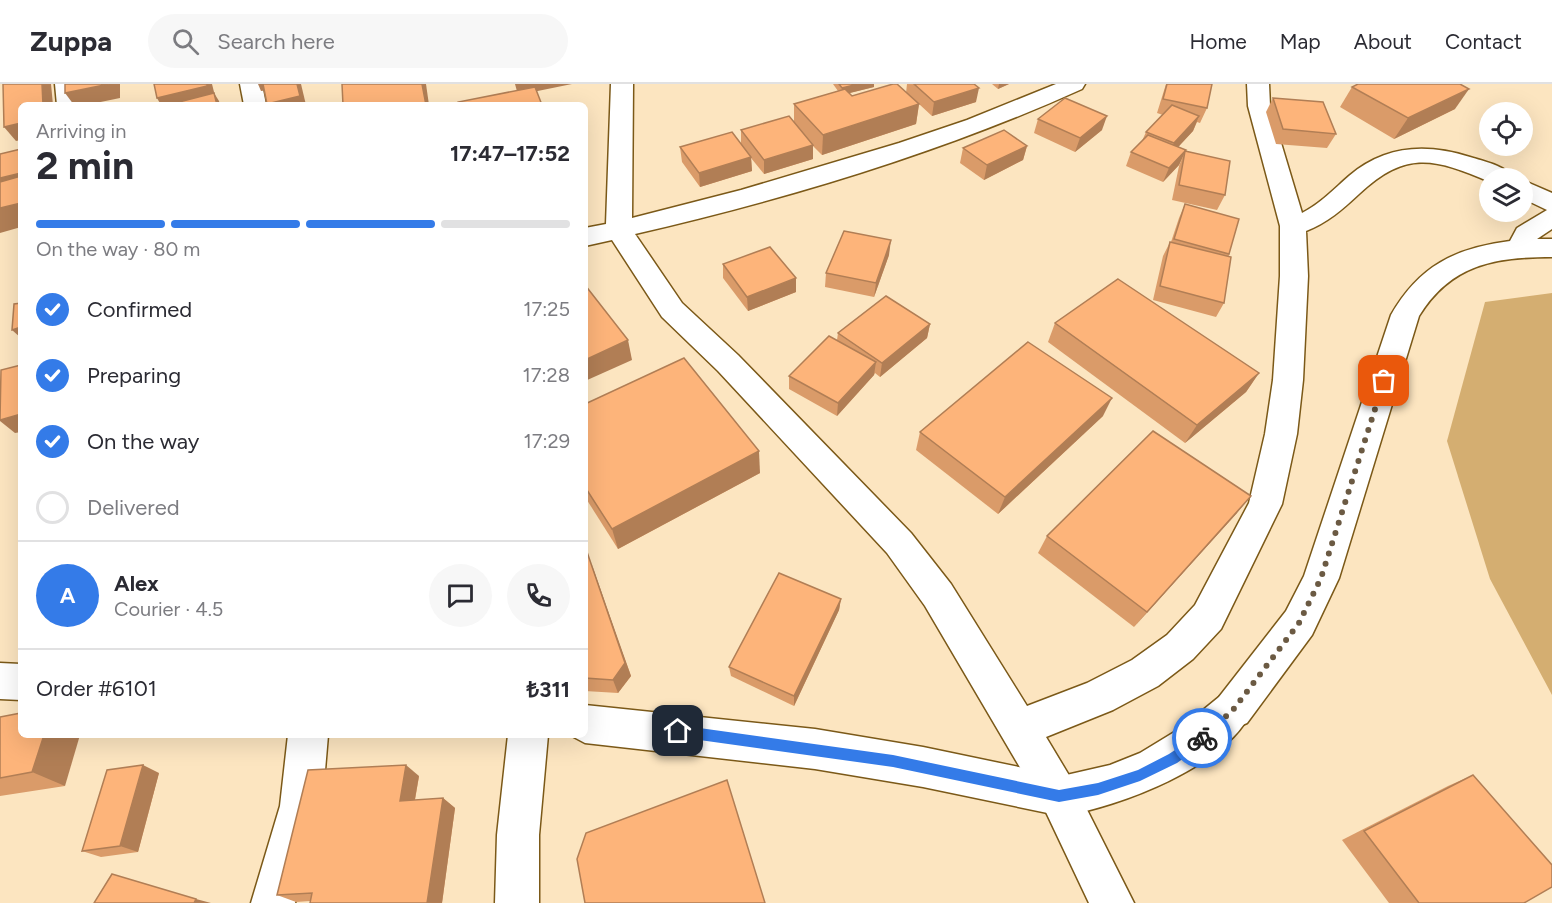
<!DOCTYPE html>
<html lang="en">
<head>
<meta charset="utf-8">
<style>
  :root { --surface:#fff; --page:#f7f7f7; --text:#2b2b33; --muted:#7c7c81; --line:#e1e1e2; --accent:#347be8 }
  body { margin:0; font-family:Figtree,sans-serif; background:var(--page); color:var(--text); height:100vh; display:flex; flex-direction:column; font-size:22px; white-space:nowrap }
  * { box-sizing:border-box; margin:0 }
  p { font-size:20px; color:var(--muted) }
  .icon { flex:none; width:33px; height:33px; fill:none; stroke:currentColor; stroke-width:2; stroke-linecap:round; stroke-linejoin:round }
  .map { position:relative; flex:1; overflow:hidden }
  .details { position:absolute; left:18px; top:18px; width:570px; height:636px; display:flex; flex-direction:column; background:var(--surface); border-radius:9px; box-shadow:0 6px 24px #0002 }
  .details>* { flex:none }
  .fabs { position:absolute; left:1479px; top:18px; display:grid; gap:12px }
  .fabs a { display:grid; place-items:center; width:54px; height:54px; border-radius:50%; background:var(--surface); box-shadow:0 6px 24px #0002; font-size:30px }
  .pin { position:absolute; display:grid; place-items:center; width:51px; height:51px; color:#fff; margin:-26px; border-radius:12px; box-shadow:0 3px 9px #0006 }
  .courier { position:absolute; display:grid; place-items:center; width:60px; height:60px; margin:-30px; border:4px solid #347be8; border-radius:50%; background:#fff; color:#222; box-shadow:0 2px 8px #0007 }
  .overview em { font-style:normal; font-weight:700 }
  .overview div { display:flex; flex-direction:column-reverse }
  .overview { display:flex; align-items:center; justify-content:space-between; height:102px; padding:0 18px }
  h1 { font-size:39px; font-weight:700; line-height:45px }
  .bar { display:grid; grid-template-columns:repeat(4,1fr); gap:9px 6px; align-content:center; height:72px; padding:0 18px }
  .bar i { height:8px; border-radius:4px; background:var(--line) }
  .bar .on { background:var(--accent) }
  .bar p { grid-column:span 4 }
  .line { display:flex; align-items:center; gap:15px; padding:0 18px; border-top:2px solid var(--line) }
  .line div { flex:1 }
  .round { display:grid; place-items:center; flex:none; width:63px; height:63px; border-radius:32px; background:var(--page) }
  ol { padding:0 18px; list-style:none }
  li { display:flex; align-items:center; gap:18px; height:66px }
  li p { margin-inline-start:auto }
  li .icon { padding:6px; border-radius:50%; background:var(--accent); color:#fff; stroke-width:4 }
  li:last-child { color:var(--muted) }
  li i { width:33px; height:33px; border:3px solid var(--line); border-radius:50% }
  header { display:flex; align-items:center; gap:36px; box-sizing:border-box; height:84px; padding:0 30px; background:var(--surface); border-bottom:2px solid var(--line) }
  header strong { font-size:28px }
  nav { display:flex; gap:33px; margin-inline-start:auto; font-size:21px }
  .search { width:420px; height:54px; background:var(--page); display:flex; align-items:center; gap:15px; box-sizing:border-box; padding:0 21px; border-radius:33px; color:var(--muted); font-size:22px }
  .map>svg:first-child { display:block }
  .green { fill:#d4ae71 }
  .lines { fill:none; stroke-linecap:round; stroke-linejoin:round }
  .minor-casing { stroke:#7b5918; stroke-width:3 }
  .major-casing { stroke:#7b5918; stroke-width:3 }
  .minor { fill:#fff; fill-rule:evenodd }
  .major { fill:#fff; fill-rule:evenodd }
  .wall { fill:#da9b69 }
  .shaded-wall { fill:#b17e55 }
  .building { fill:#fdb47a; stroke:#b17e55; stroke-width:1.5 }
  .route { fill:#347be8 }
  .done { stroke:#6b5a43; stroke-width:6; stroke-dasharray:0 10.8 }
</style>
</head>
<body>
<header>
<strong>Zuppa</strong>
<div class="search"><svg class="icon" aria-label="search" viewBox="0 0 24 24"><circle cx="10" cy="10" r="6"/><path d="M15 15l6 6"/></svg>Search here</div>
<nav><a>Home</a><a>Map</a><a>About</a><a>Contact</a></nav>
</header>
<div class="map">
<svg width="1552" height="819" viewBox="0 0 1552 819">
  <rect width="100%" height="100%" fill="#fce5c0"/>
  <polygon class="green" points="1552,209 1552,611 1490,495 1447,357 1485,218"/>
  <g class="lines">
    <defs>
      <g id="minor">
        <polygon points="55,0 77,0 79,21 57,21"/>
        <polygon points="240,0 262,0 266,21 244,21"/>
        <path d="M611,0H633L632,134L741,106L899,59L967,36L1056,0H1085L1082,5C940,69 787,115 635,150L682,219L738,271L911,449L951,500L1027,622L1087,599L1132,576L1167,551L1195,521L1249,419L1265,350L1273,296L1280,192V142L1248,22L1247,0H1269L1270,22L1302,129C1320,120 1334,105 1349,92C1385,61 1426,59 1470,73C1483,77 1506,82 1514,94H1490V98C1434,74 1406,66 1359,110C1343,125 1327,139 1306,147L1308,192L1303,296L1297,350L1282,420L1221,545L1193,575L1158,602L1113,626L1046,653L1073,698L1134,819H1089L1045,726L925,522L887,469L718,287L662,233L612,156L585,162V144L606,140Z"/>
        <path d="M1522,96L1552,109V145L1537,155H1552V173C1495,173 1451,180 1419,232L1339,494L1312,551L1247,639L1233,645L1219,639L1214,626L1219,613L1286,527L1304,492L1391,231C1419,182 1455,164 1510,157L1517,144L1547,126L1522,114Z"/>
        <polygon points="288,651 328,651 322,722 295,819 251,819 280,722"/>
        <polygon points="508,651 548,651 539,751 539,819 495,819 497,751"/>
      </g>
      <g id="major">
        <polygon points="0,579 21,580 21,616 0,615"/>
        <path d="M1233,607L1247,613L1252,626C1228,682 1119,723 1062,732L923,703L815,685L585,659L570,651H585V621L815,645L923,663L1062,692L1110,681L1140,669L1181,644L1219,613Z"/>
      </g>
    </defs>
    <use href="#minor" class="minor-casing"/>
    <use href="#major" class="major-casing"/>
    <use href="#minor" class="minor"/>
    <use href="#major" class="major"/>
  </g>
  <g class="wall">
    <polygon points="833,0 874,0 874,3 849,9 852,12 906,9 907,0 974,0 976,18 932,32 919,20 916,40 822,71 813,62 813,75 764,90 751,74 752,87 700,103 682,78 680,63 741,60 741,46 794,39 794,20 838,7"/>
    <polygon points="992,0 1009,0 998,5"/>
    <polygon points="1166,0 1212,0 1207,24 1200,39 1197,38 1193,47 1178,63 1186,66 1179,81 1163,98 1126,82 1131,68 1142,57 1146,48 1163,31 1157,29"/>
    <polygon points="1352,3 1455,25 1394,55 1340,23"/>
    <polygon points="1273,14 1336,50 1327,64 1276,60 1266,28"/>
    <polygon points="1038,35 1102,46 1075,68 1034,49"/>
    <polygon points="1027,62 1023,76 984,96 960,79 963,64"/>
    <polygon points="1185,67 1225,111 1217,126 1172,116 1179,82"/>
    <polygon points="1185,120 1229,170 1224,219 1216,233 1153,216 1163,172 1170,158 1171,158 1179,134"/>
    <polygon points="889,171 874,213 825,203 826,189"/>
    <polygon points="723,180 796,208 748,227 723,194"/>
    <polygon points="1055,239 1259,289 1246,308 1185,359 1048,258"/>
    <polygon points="930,240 927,254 880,293 875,289 874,291 837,332 789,305 789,292 837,256 838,249"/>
    <polygon points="585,320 760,389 618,465 585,413"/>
    <polygon points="1103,332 998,430 916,366 920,348"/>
    <polygon points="1237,429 1134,543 1038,469 1047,452"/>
    <polygon points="585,466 631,592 618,609 585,607"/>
    <polygon points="841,515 839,526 794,622 731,592 729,583"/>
    <polygon points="0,633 65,702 0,712"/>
    <polygon points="159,689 138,768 101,773 82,767"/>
    <polygon points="1473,691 1524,819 1389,819 1342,756 1448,702"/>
    <polygon points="419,692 415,716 443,714 455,724 442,819 310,819 310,817 296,818 277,811"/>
  </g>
  <g class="shaded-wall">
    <polygon points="42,0 51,0 53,21 43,21"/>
    <polygon points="109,0 120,0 120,14 86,21 74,21 65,9"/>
    <polygon points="207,0 212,0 216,16 196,21 161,21 157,14"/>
    <polygon points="258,0 266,0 269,6 261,7"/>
    <polygon points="297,0 301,0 306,21 267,21 267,20"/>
    <polygon points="422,0 426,0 429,21 426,21"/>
    <polygon points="515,0 572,0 518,11"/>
    <polygon points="858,0 874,0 874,3 842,11 842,4"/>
    <polygon points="999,0 1009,0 998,5"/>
    <polygon points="979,4 976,18 932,32 934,18"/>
    <polygon points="1469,5 1455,25 1394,55 1408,34"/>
    <polygon points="214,9 219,17 220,21 217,21"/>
    <polygon points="919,20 916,40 822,71 823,51"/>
    <polygon points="1107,32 1102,46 1075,68 1080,54"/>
    <polygon points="1199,32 1193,47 1168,74 1174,59"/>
    <polygon points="21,39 21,56 16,57 4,43"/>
    <polygon points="813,61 813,75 764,90 764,76"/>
    <polygon points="1027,62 1023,76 984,96 987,81"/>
    <polygon points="1186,66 1179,81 1163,98 1169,84"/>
    <polygon points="751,73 752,87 700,103 699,89"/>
    <polygon points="21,89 21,106 0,104 0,94"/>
    <polygon points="21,119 21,143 0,149 0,124"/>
    <polygon points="891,156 889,171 874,213 876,199"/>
    <polygon points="796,194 796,208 748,227 747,213"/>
    <polygon points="930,240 927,254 880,293 882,279"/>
    <polygon points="21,243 21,254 12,246"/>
    <polygon points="628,256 632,276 585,297 585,276"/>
    <polygon points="876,278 874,291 837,332 838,319"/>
    <polygon points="1259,289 1246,308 1185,359 1197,341"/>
    <polygon points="1112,314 1103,332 998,430 1005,413"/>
    <polygon points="21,330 21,348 15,349 0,337 0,336"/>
    <polygon points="759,367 760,389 618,465 612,445"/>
    <polygon points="1251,412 1237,429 1134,543 1147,528"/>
    <polygon points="592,481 631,592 618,609 613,596"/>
    <polygon points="841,515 839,526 794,622 794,612"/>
    <polygon points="44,651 80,651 65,702 32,688"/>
    <polygon points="143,681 159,689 138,768 120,762"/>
    <polygon points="406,681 419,692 413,726 400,717"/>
    <polygon points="443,714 455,724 442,819 427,819"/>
    <polygon points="196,815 211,819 194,819"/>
  </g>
  <g class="building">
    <polygon points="3,0 42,0 43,21 21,21 21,39 4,43"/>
    <polygon points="65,0 109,0 65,9"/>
    <polygon points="154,0 207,0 207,2 157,14"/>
    <polygon points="263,0 297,0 300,12 267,20"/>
    <polygon points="342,0 422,0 426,21 343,21"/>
    <polygon points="839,0 858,0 842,4"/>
    <polygon points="893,0 897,0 919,20 823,51 794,20 845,5 852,12"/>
    <polygon points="914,0 974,0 979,4 934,18"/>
    <polygon points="1167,0 1212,0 1207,24 1163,15"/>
    <polygon points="1358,0 1460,0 1469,5 1408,34 1352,3"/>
    <polygon points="535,3 542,21 458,21 458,18"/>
    <polygon points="214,9 217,21 180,21 179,18"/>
    <polygon points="1065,14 1107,32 1080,54 1038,35"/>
    <polygon points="1273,14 1323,18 1336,50 1283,45"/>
    <polygon points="1172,21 1199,32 1174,59 1146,48"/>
    <polygon points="789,32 813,61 764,76 741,46"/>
    <polygon points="1004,46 1027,62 987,81 963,64"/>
    <polygon points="732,48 751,73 699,89 680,63"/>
    <polygon points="1148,51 1186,66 1169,84 1131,68"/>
    <polygon points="21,65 21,89 0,94 0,70"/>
    <polygon points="1185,67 1230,77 1225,111 1179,101"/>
    <polygon points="21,92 21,119 0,124 0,98"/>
    <polygon points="1185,120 1239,135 1229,170 1174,155"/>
    <polygon points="844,147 891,156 876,199 826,189"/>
    <polygon points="1170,158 1231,173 1224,219 1160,202"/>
    <polygon points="770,163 796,194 747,213 723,180"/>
    <polygon points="1118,195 1259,289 1197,341 1055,239"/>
    <polygon points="585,201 628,256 585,276"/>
    <polygon points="886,212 930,240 882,279 838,249"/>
    <polygon points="21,219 21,243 12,246 14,220"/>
    <polygon points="829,252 876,278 838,319 789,292"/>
    <polygon points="1028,258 1112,314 1005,413 920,348"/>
    <polygon points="684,274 759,367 612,445 585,403 585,320"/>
    <polygon points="21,281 21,330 0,336 1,286"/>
    <polygon points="1153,347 1251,412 1147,528 1047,452"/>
    <polygon points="586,465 625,579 613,596 585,594 585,466"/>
    <polygon points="779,489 841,515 794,612 729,583"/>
    <polygon points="21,629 21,651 44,651 32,688 0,694 0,633"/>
    <polygon points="143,681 120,762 82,767 107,686"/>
    <polygon points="406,681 400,717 443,714 427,819 310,819 312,809 277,811 308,686"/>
    <polygon points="1473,691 1552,781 1552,803 1524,819 1419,819 1364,747"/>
    <polygon points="727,696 765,819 585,819 577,775 586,749"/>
    <polygon points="112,790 196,815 194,819 94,819"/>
  </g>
  <polygon class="route" points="678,641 893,671 1059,706 1098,699 1138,686 1169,670 1202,648 1208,654 1206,658 1177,679 1140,697 1098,711 1059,718 893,683 678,653 673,647"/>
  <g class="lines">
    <polyline class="done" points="1202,654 1233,626 1299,539 1321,494 1384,297"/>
  </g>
</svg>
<div class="fabs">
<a><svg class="icon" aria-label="locate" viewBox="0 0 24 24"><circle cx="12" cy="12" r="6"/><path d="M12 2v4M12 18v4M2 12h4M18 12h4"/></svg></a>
<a><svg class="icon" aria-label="layers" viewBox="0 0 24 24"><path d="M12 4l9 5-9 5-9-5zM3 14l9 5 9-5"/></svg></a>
</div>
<div class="pin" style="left:1384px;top:297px;background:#ea580c"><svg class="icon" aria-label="bag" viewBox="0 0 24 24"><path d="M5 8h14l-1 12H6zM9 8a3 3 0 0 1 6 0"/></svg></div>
<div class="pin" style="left:678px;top:647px;background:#1f2937"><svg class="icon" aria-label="home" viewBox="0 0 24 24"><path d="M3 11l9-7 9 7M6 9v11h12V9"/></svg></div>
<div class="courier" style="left:1202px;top:654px"><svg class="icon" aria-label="bike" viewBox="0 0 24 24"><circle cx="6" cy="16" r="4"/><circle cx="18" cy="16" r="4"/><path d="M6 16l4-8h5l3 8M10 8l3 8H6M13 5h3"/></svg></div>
<section class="details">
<div class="overview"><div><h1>2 min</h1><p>Arriving in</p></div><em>17:47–17:52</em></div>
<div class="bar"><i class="on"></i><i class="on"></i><i class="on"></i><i></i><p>On the way · 80 m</p></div>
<ol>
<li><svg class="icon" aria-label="check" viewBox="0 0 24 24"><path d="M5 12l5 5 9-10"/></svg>Confirmed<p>17:25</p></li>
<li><svg class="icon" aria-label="check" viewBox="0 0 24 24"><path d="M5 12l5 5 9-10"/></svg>Preparing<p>17:28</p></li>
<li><svg class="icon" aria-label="check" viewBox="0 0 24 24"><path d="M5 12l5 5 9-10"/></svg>On the way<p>17:29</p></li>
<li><i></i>Delivered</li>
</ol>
<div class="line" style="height:108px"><b class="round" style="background:var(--accent);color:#fff">A</b><div><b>Alex</b><p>Courier · 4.5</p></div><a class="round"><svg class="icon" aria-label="chat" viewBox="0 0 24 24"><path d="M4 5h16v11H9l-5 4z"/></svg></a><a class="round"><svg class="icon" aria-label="phone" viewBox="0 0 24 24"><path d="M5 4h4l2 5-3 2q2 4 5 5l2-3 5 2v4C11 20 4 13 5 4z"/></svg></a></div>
<div class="line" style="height:78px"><div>Order #6101</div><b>₺311</b></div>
</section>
</div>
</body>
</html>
